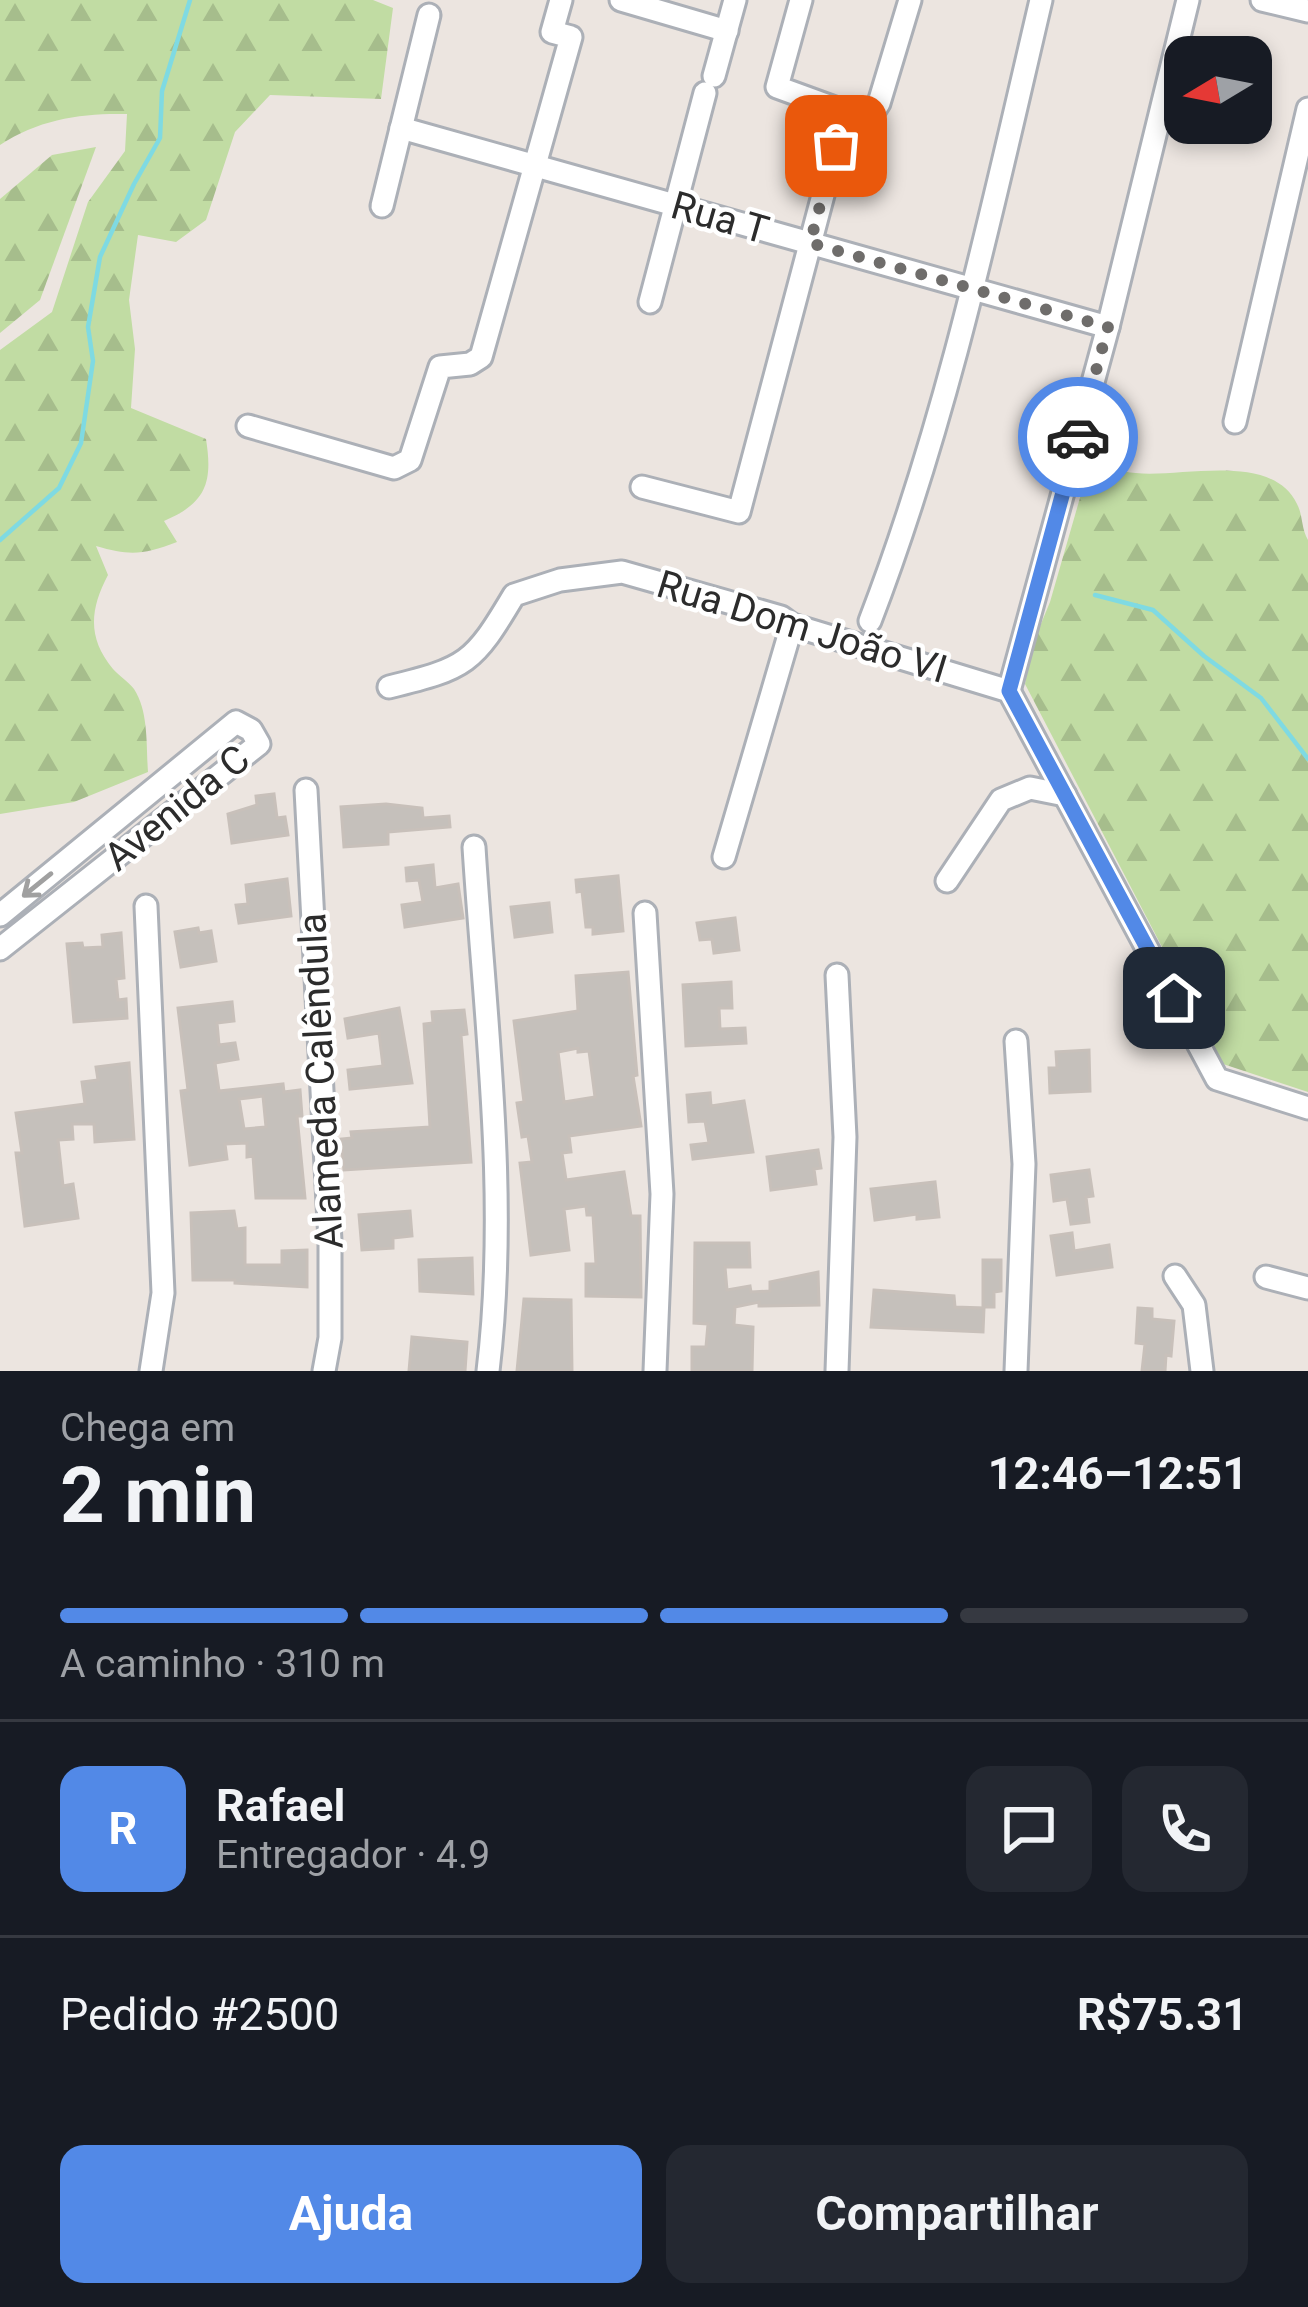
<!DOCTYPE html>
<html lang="pt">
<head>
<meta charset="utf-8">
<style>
  :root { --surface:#171b24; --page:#242831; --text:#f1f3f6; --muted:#9ea1a6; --line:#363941; --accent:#5289e7 }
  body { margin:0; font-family:Roboto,sans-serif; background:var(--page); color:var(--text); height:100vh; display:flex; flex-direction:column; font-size:45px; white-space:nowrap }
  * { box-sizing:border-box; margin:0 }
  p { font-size:39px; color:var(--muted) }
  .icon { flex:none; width:66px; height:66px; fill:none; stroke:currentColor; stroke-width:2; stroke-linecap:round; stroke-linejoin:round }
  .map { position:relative; height:1371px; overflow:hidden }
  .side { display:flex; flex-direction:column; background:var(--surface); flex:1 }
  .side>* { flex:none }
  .needle { width:78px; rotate:260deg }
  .fabs { position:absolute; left:1164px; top:36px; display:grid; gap:24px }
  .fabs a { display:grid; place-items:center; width:108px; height:108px; border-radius:24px; background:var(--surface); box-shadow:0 6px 18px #0003; font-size:60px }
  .pin { position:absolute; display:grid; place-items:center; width:102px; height:102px; color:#fff; margin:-51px; border-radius:24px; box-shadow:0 6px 18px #0006 }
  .courier { position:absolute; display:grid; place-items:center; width:120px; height:120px; margin:-60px; border:9px solid #5289e7; border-radius:50%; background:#fff; color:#222; box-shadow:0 3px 15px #0007 }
  .summary em { font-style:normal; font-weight:700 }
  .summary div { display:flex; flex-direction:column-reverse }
  .summary { display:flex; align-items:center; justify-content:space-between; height:204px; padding:0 60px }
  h1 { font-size:78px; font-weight:700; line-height:90px }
  .bar { display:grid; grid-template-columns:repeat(4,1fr); gap:18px 12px; align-content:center; height:144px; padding:0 60px }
  .bar i { height:15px; border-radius:9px; background:var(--line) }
  .bar .active { background:var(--accent) }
  .bar p { grid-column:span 4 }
  .line { display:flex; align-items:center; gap:30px; padding:0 60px; border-top:3px solid var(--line) }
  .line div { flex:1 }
  .round { display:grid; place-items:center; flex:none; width:126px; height:126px; border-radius:24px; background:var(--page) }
  .cta { display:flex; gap:24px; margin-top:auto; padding:24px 60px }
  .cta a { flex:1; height:138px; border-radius:24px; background:var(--accent); color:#fff; font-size:48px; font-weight:700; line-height:138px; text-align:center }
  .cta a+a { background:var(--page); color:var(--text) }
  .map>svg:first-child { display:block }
  .forest { fill:url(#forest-firs) }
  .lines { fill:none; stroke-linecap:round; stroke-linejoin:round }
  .stream { stroke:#7fdae2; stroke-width:4.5 }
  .building { fill:#c5c0bb; stroke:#c8c0ba; stroke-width:3; fill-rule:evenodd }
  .minor-casing { stroke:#acb0b7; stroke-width:27 }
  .minor { stroke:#fff; stroke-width:21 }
  .oneway { stroke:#a0a0a0 }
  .done { stroke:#6f6d6b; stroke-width:12; stroke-dasharray:0 21.6 }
  .route { stroke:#5289e7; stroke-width:15 }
  .labels { text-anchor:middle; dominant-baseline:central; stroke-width:9; stroke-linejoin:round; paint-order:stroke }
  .street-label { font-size:39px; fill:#2c2c2c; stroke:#fff }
</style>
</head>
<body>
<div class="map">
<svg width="1308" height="1371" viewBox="0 0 1308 1371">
  <defs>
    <pattern id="forest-firs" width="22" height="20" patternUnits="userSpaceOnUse" patternTransform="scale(3)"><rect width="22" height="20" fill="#c1dca3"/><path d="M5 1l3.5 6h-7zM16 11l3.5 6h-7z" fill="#a6bd8c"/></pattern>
  </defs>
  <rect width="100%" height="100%" fill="#ece5e0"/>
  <g class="forest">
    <path d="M0,0H373L393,8L381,99L270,95L235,132L206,220L176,242L138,235L129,300L135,349L131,408L206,439C213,483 206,503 164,521L177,542C143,555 130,556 96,546L108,575C90,609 87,638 113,669C119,676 129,682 134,689C149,712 146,746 148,772L74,802L0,814V350L52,312L88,202L125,151L127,114C82,113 39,119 0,145Z"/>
    <polygon points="96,147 40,300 0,333 0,199 52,155"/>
    <path d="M1090,463C1105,466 1121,472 1136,473C1180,478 1272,451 1297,504C1303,515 1301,528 1308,540V1092L1223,1064L1025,684L1031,648L1050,602Z"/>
  </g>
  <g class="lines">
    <g class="stream">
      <polyline points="0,540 59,488 81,443 93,361 88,327 100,257 134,184 160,138 162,91 190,0"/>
      <polyline points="1095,595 1153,610 1204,656 1261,698 1308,759"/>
    </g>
  </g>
  <g class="building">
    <polygon points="274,794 277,818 285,817 288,835 232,843 228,814 257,805 256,796"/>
    <polygon points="386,804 422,808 423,818 449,816 450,827 388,832 388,844 344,847 341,807"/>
    <polygon points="433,865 435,888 458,884 463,918 405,927 402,905 423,902 419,880 407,881 406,868"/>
    <polygon points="618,876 623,931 593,934 593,927 586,927 582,891 577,892 576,880"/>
    <polygon points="287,879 291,916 239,923 236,905 248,904 246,885"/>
    <polygon points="549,903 552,932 515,937 511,907"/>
    <polygon points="735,918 739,950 714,953 712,939 700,940 697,923"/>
    <polygon points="198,928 199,933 211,931 216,961 181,967 175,932"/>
    <polygon points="121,933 124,978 116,979 118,1000 126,999 127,1018 74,1022 67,944 82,943 83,948 103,947 102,935"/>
    <path d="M628,972L637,1075L633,1076L641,1126L569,1136L571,1152L562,1153L566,1180L624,1172L631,1216H640L641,1297L586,1296V1264H596L593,1215H587L586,1206L564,1209L569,1250L531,1255L520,1163L532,1162L528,1136L522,1137L517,1103L524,1102L514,1021L578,1011L576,976ZM578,1048V1052L589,1051L595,1097L564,1102L558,1052Z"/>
    <polygon points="731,982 732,1008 719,1008 720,1029 745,1028 746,1043 686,1046 683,985"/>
    <path d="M232,1002L234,1021L217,1023L219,1045L235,1043L238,1059L215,1063L219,1091L283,1084L284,1092L300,1090L302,1116H297L305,1198H256L253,1156L247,1157V1143L225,1144L227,1159L190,1165L181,1091L188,1090L178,1008ZM263,1096L266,1127L244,1129L239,1099Z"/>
    <polygon points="399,1008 412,1083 350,1089 348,1070 383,1066 379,1033 348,1038 345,1019"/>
    <polygon points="464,1010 467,1034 461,1035 471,1162 344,1170 341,1139 352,1138 351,1132 430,1127 424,1024 433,1023 432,1012"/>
    <polygon points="1089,1050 1090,1091 1050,1093 1049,1068 1057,1068 1056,1052"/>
    <polygon points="129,1063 134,1139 95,1142 94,1124 72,1124 73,1139 58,1140 63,1186 73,1184 78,1218 25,1226 16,1153 22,1153 16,1113 85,1104 82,1082 98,1080 96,1067"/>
    <polygon points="710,1093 711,1106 744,1101 753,1152 693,1159 691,1145 709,1143 705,1121 689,1122 687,1095"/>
    <polygon points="818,1150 821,1168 814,1169 816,1184 771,1190 767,1157"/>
    <polygon points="1089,1170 1093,1196 1086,1197 1089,1222 1071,1224 1067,1199 1054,1201 1051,1175"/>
    <polygon points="935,1182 939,1217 917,1219 917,1214 875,1220 871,1189"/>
    <polygon points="234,1211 237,1229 245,1228 245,1265 282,1265 282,1251 307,1250 307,1287 235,1283 235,1280 193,1280 191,1213"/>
    <polygon points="410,1211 412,1236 393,1238 393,1248 362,1250 359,1215"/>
    <polygon points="1072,1233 1074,1251 1109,1245 1112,1267 1057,1275 1051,1236"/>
    <polygon points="695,1243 749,1243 750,1267 725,1267 727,1290 750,1286 751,1292 770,1291 770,1282 818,1272 819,1305 759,1306 759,1302 735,1307 734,1325 753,1327 752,1371 692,1371 692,1347 706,1347 708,1324 694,1323"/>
    <polygon points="472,1258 473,1294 420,1291 419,1260"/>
    <polygon points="983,1260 1001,1260 1001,1291 994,1292 994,1307 983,1307"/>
    <polygon points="874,1290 954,1296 955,1307 984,1308 983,1332 871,1327"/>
    <polygon points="524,1299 571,1300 572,1371 517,1371"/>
    <polygon points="1138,1308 1152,1309 1152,1319 1174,1321 1171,1356 1166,1355 1165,1371 1142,1371 1145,1344 1136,1343"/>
    <polygon points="412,1337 467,1342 465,1371 409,1371"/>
  </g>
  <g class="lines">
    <defs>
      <g id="minor">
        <polyline points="621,0 727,31"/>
        <polyline points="801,0 777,87 862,118 872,114 879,103 910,0"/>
        <polyline points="1262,0 1308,11"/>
        <polyline points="714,76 735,0"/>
        <polyline points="401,128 1108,327"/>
        <polyline points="382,206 429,15"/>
        <polyline points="650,302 705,93"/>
        <polyline points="1235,422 1308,109"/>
        <polyline points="248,426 394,468 410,460 440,367 470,364 481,357 571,37 552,32 561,0"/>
        <polyline points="642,487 739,512 836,146"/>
        <path d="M870,621C947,421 992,209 1041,0"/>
        <path d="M389,687C467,668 473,664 514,595L560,580L622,572L781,617L792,625L1009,691L1217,1079L1308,1108"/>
        <polyline points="1009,691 1108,327 1188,0"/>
        <polyline points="306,790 330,1241 330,1338 324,1371"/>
        <path d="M474,847C485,1021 509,1197 488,1371"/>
        <polyline points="724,857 792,625"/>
        <polyline points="947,881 1001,800 1030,788 1065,795"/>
        <polyline points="146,906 163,1293 151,1371"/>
        <polyline points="645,913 662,1194 655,1371"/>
        <polyline points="0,915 236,722 251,730 259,744 0,949"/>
        <polyline points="837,975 845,1137 837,1371"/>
        <polyline points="1175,1276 1194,1305 1202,1371"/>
        <polyline points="1266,1277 1308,1288"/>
        <polyline points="1016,1371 1024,1164 1016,1041"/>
      </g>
    </defs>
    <use href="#minor" class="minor-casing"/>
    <use href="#minor" class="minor"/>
  </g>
  <defs><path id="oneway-shaft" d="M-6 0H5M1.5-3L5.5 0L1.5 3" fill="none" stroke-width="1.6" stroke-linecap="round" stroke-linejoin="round" transform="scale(3)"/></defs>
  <use class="oneway" href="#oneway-shaft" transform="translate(37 885) rotate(141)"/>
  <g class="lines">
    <polyline class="done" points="836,146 810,243 1108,327 1078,437"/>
    <polyline class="route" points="1078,437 1009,691 1174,998"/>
  </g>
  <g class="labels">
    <g class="street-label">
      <text transform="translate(720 218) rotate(16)">Rua T</text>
      <text transform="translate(802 627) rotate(17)">Rua Dom João VI</text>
      <text transform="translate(177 808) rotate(-39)">Avenida C</text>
      <text transform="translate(321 1081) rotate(-93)">Alameda Calêndula</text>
    </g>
  </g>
</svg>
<div class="fabs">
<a><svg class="needle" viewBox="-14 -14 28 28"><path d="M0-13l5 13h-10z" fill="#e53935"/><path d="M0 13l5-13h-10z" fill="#9ea1a6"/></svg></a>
</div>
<div class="pin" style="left:836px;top:146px;background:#ea580c"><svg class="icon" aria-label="bag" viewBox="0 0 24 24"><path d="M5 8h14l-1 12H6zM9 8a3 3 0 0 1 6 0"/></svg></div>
<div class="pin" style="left:1174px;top:998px;background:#1f2937"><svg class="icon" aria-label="home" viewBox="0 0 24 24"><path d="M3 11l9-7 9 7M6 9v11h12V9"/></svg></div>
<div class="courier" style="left:1078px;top:437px"><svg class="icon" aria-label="car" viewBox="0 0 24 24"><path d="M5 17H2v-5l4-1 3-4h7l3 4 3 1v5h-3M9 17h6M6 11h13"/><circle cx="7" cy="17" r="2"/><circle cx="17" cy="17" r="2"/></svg></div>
</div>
<section class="side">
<div class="summary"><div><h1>2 min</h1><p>Chega em</p></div><em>12:46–12:51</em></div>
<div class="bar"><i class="active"></i><i class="active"></i><i class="active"></i><i></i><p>A caminho · 310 m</p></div>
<div class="line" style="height:216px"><b class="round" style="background:var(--accent);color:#fff">R</b><div><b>Rafael</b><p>Entregador · 4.9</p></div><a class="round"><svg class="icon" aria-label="chat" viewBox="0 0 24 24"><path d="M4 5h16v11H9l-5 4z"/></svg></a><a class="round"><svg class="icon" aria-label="phone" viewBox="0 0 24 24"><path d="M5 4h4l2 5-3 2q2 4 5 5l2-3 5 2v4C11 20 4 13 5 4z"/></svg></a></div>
<div class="line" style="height:156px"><div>Pedido #2500</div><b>R$75.31</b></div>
<div class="cta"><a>Ajuda</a><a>Compartilhar</a></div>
</section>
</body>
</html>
